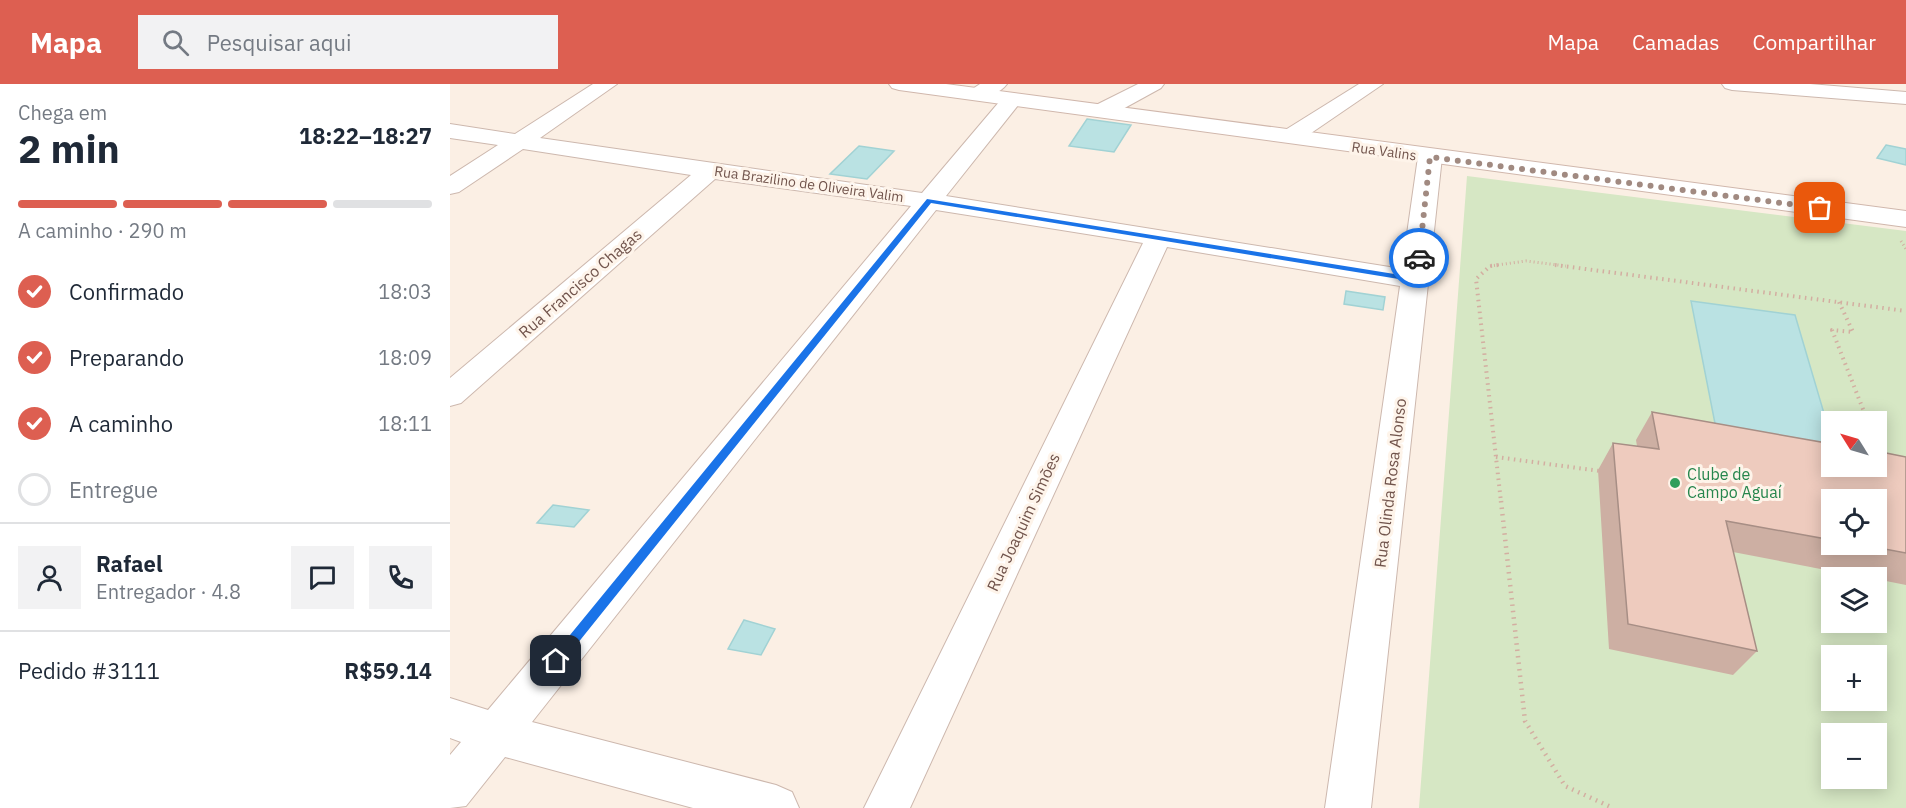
<!DOCTYPE html>
<html lang="pt">
<head>
<meta charset="utf-8">
<style>
  :root { --surface:#fff; --page:#f2f2f3; --text:#1f2937; --muted:#747a83; --line:#e0e1e3; --accent:#dd5f51 }
  body { margin:0; font-family:"IBM Plex Sans",sans-serif; background:var(--page); color:var(--text); height:100vh; display:flex; flex-direction:column; font-size:22px; white-space:nowrap }
  * { box-sizing:border-box; margin:0 }
  p { font-size:20px; color:var(--muted) }
  .icon { flex:none; width:33px; height:33px; fill:none; stroke:currentColor; stroke-width:2; stroke-linecap:round; stroke-linejoin:round }
  .map { position:relative; flex:1; overflow:hidden }
  .details { display:flex; flex-direction:column; background:var(--surface); width:450px }
  .details>* { flex:none }
  .needle { width:39px; rotate:307deg }
  .controls { position:absolute; left:1371px; top:327px; display:grid; gap:12px }
  .controls a { display:grid; place-items:center; width:66px; height:66px; border-radius:0px; background:var(--surface); box-shadow:0 3px 15px #0003; font-size:30px }
  .pin { position:absolute; display:grid; place-items:center; width:51px; height:51px; color:#fff; margin:-26px; border-radius:12px; box-shadow:0 3px 9px #0006 }
  .courier { position:absolute; display:grid; place-items:center; width:60px; height:60px; margin:-30px; border:4px solid #1a73e8; border-radius:50%; background:#fff; color:#222; box-shadow:0 2px 8px #0007 }
  .headline em { font-style:normal; font-weight:800 }
  .headline div { display:flex; flex-direction:column-reverse }
  .headline { display:flex; align-items:center; justify-content:space-between; height:102px; padding:0 18px }
  h1 { font-size:39px; font-weight:800; line-height:45px }
  .bar { display:grid; grid-template-columns:repeat(4,1fr); gap:9px 6px; align-content:center; height:72px; padding:0 18px }
  .bar i { height:8px; border-radius:4px; background:var(--line) }
  .bar .selected { background:var(--accent) }
  .bar p { grid-column:span 4 }
  .line { display:flex; align-items:center; gap:15px; padding:0 18px; border-top:2px solid var(--line) }
  .line div { flex:1 }
  .round { display:grid; place-items:center; flex:none; width:63px; height:63px; border-radius:0px; background:var(--page) }
  ol { padding:0 18px; list-style:none }
  li { display:flex; align-items:center; gap:18px; height:66px }
  li p { margin-inline-start:auto }
  li .icon { padding:6px; border-radius:50%; background:var(--accent); color:#fff; stroke-width:4 }
  li:last-child { color:var(--muted) }
  li i { width:33px; height:33px; border:3px solid var(--line); border-radius:50% }
  header { display:flex; align-items:center; gap:36px; box-sizing:border-box; height:84px; padding:0 30px; background:var(--accent); color:#fff }
  header strong { font-size:28px }
  nav { display:flex; gap:33px; margin-inline-start:auto; font-size:21px }
  .search { width:420px; height:54px; background:var(--page); display:flex; align-items:center; gap:15px; box-sizing:border-box; padding:0 21px; border-radius:0px; color:var(--muted); font-size:22px }
  main { display:flex; flex:1; min-height:0 }
  .map>svg:first-child { display:block }
  .green { fill:#d6e7c4; fill-rule:evenodd }
  .water { fill:#bae2e3; stroke:#a1d2d4; stroke-width:1.5 }
  .lines { fill:none; stroke-linecap:round; stroke-linejoin:round }
  .street-casing { stroke:#cdb8ae; stroke-width:2 }
  .secondary-casing { stroke:#d0b7ac; stroke-width:2 }
  .path-far2 { stroke:#d3aea1; stroke-width:3; stroke-dasharray:1 3; stroke-linecap:butt }
  .path-far1 { stroke:#d3aea1; stroke-width:4; stroke-dasharray:1.5 4.5; stroke-linecap:butt }
  .path { stroke:#d3aea1; stroke-width:4.5; stroke-dasharray:1.5 5; stroke-linecap:butt }
  .street { fill:#fff; fill-rule:evenodd }
  .secondary { fill:#fff; fill-rule:evenodd }
  .wall { fill:#cdafa3; fill-rule:evenodd }
  .building { fill:#eecbbe; stroke:#a78e85; stroke-width:1.5 }
  .route { fill:#1a73e8 }
  .done { stroke:#a18a81; stroke-width:6; stroke-dasharray:0 10.8 }
  .leisure-dot { fill:#2e9e5b; stroke:#fef4ea; stroke-width:2 }
  .labels { text-anchor:middle; dominant-baseline:central; stroke-width:6; stroke-linejoin:round; paint-order:stroke }
  .far-street-label { font-size:14px; fill:#71544c; stroke:#fef4ea }
  .street-label { font-size:16px; fill:#71544c; stroke:#fef4ea }
  .leisure-label { font-size:16px; fill:#27864d; stroke:#fef4ea; text-anchor:start }
</style>
</head>
<body>
<header>
<strong>Mapa</strong>
<div class="search"><svg class="icon" aria-label="search" viewBox="0 0 24 24"><circle cx="10" cy="10" r="6"/><path d="M15 15l6 6"/></svg>Pesquisar aqui</div>
<nav><a>Mapa</a><a>Camadas</a><a>Compartilhar</a></nav>
</header>
<main>
<section class="details">
<div class="headline"><div><h1>2 min</h1><p>Chega em</p></div><em>18:22–18:27</em></div>
<div class="bar"><i class="selected"></i><i class="selected"></i><i class="selected"></i><i></i><p>A caminho · 290 m</p></div>
<ol>
<li><svg class="icon" aria-label="check" viewBox="0 0 24 24"><path d="M5 12l5 5 9-10"/></svg>Confirmado<p>18:03</p></li>
<li><svg class="icon" aria-label="check" viewBox="0 0 24 24"><path d="M5 12l5 5 9-10"/></svg>Preparando<p>18:09</p></li>
<li><svg class="icon" aria-label="check" viewBox="0 0 24 24"><path d="M5 12l5 5 9-10"/></svg>A caminho<p>18:11</p></li>
<li><i></i>Entregue</li>
</ol>
<div class="line" style="height:108px"><a class="round"><svg class="icon" aria-label="person" viewBox="0 0 24 24"><circle cx="12" cy="8" r="4"/><path d="M4 21q1-7 8-7t8 7"/></svg></a><div><b>Rafael</b><p>Entregador · 4.8</p></div><a class="round"><svg class="icon" aria-label="chat" viewBox="0 0 24 24"><path d="M4 5h16v11H9l-5 4z"/></svg></a><a class="round"><svg class="icon" aria-label="phone" viewBox="0 0 24 24"><path d="M5 4h4l2 5-3 2q2 4 5 5l2-3 5 2v4C11 20 4 13 5 4z"/></svg></a></div>
<div class="line" style="height:78px"><div>Pedido #3111</div><b>R$59.14</b></div>
</section>
<div class="map">
<svg width="1456" height="724" viewBox="0 0 1456 724">
  <rect width="100%" height="100%" fill="#fbefe4"/>
  <path class="green" d="M1017,92L1456,147V724H969ZM1382,338H1426V382H1382ZM1382,416H1426V460H1382ZM1382,494H1426V538H1382ZM1382,572H1426V616H1382ZM1382,650H1426V694H1382Z"/>
  <g class="water">
    <polygon points="637,35 681,41 664,68 619,62"/>
    <polygon points="1436,61 1456,65 1456,81 1427,74"/>
    <polygon points="409,62 444,67 417,95 380,90"/>
    <polygon points="896,207 935,213 933,226 894,220"/>
    <polygon points="1241,217 1345,231 1381,353 1382,382 1392,389 1270,365"/>
    <polygon points="103,421 139,426 124,443 87,439"/>
    <polygon points="294,536 325,545 311,571 278,565"/>
  </g>
  <g class="lines">
    <defs>
      <g id="street">
        <polygon points="143,0 167,0 90,54 472,109 555,11 569,11 573,15 496,112 952,185 968,73 972,68 988,68 992,73 979,193 981,196 978,200 921,724 875,724 950,202 717,163 460,724 414,724 693,159 486,126 82,638 326,701 342,708 349,724 243,724 55,673 16,722 0,724 0,671 11,658 0,654 0,614 38,626 461,122 265,95 11,319 0,322 0,294 241,91 73,65 9,108 0,110 0,92 48,61 0,54 0,40 65,50"/>
        <path d="M530,0H557C550,10 531,17 519,14L515,10Z"/>
        <polygon points="688,0 714,0 711,4 660,32 644,32 641,27 644,22"/>
        <polygon points="909,0 933,0 848,58 832,58 829,53 832,48"/>
        <polygon points="1272,0 1360,0 1456,8 1456,20 1282,6 1275,4"/>
      </g>
      <polygon id="secondary" points="439,0 496,0 1456,127 1456,143 449,6 442,4"/>
    </defs>
    <use href="#street" class="street-casing"/>
    <use href="#secondary" class="secondary-casing"/>
    <g class="path-far2">
      <polyline points="1451,157 1456,165"/>
      <polyline points="1040,182 1076,177 1116,182"/>
    </g>
    <g class="path-far1">
      <polyline points="1048,181 1040,182 1026,195 1051,418"/>
      <polyline points="1105,181 1456,227"/>
      <polyline points="1389,218 1403,248 1382,246 1418,338"/>
      <polyline points="1426,358 1432,371"/>
      <polyline points="1046,373 1150,387"/>
    </g>
    <polyline class="path" points="1051,417 1075,637 1115,702 1163,724"/>
    <use href="#street" class="street"/>
    <use href="#secondary" class="secondary"/>
  </g>
  <path class="wall" d="M1202,328L1456,373V501L1426,495V494H1417L1283,468L1307,567L1283,591L1159,565L1148,386L1163,359L1187,362L1186,356ZM1382,416L1426,460H1382Z"/>
  <polygon class="building" points="1202,328 1382,360 1382,382 1426,382 1426,367 1456,373 1456,469 1408,460 1426,460 1426,416 1382,416 1382,456 1276,437 1307,567 1178,540 1163,359 1209,365"/>
  <polygon class="route" points="477,115 963,193 965,174 969,171 973,174 971,196 967,198 481,119 111,580 102,580 102,573"/>
  <g class="lines">
    <polyline class="done" points="969,174 980,73 1370,124"/>
  </g>
  <circle class="leisure-dot" cx="1225" cy="399" r="6"/>
  <g class="labels">
    <g class="far-street-label">
      <text transform="translate(934 67) rotate(8)">Rua Valins</text>
      <text transform="translate(359 100) rotate(8)">Rua Brazilino de Oliveira Valim</text>
    </g>
    <g class="street-label">
      <text transform="translate(130 199) rotate(-41)">Rua Francisco Chagas</text>
      <text transform="translate(940 399) rotate(-83)">Rua Olinda Rosa Alonso</text>
      <text transform="translate(573 438) rotate(-65)">Rua Joaquim Simões</text>
    </g>
    <g class="leisure-label">
      <text x="1237" y="390">Clube de<tspan x="1237" dy="18">Campo Aguaí</tspan></text>
    </g>
  </g>
</svg>
<div class="controls">
<a><svg class="needle" viewBox="-14 -14 28 28"><path d="M0-13l5 13h-10z" fill="#e53935"/><path d="M0 13l5-13h-10z" fill="#747a83"/></svg></a>
<a><svg class="icon" aria-label="locate" viewBox="0 0 24 24"><circle cx="12" cy="12" r="6"/><path d="M12 2v4M12 18v4M2 12h4M18 12h4"/></svg></a>
<a><svg class="icon" aria-label="layers" viewBox="0 0 24 24"><path d="M12 4l9 5-9 5-9-5zM3 14l9 5 9-5"/></svg></a>
<a>+</a>
<a>−</a>
</div>
<div class="pin" style="left:1370px;top:124px;background:#ea580c"><svg class="icon" aria-label="bag" viewBox="0 0 24 24"><path d="M5 8h14l-1 12H6zM9 8a3 3 0 0 1 6 0"/></svg></div>
<div class="pin" style="left:106px;top:577px;background:#1f2937"><svg class="icon" aria-label="home" viewBox="0 0 24 24"><path d="M3 11l9-7 9 7M6 9v11h12V9"/></svg></div>
<div class="courier" style="left:969px;top:174px"><svg class="icon" aria-label="car" viewBox="0 0 24 24"><path d="M5 17H2v-5l4-1 3-4h7l3 4 3 1v5h-3M9 17h6M6 11h13"/><circle cx="7" cy="17" r="2"/><circle cx="17" cy="17" r="2"/></svg></div>
</div>
</main>
</body>
</html>
